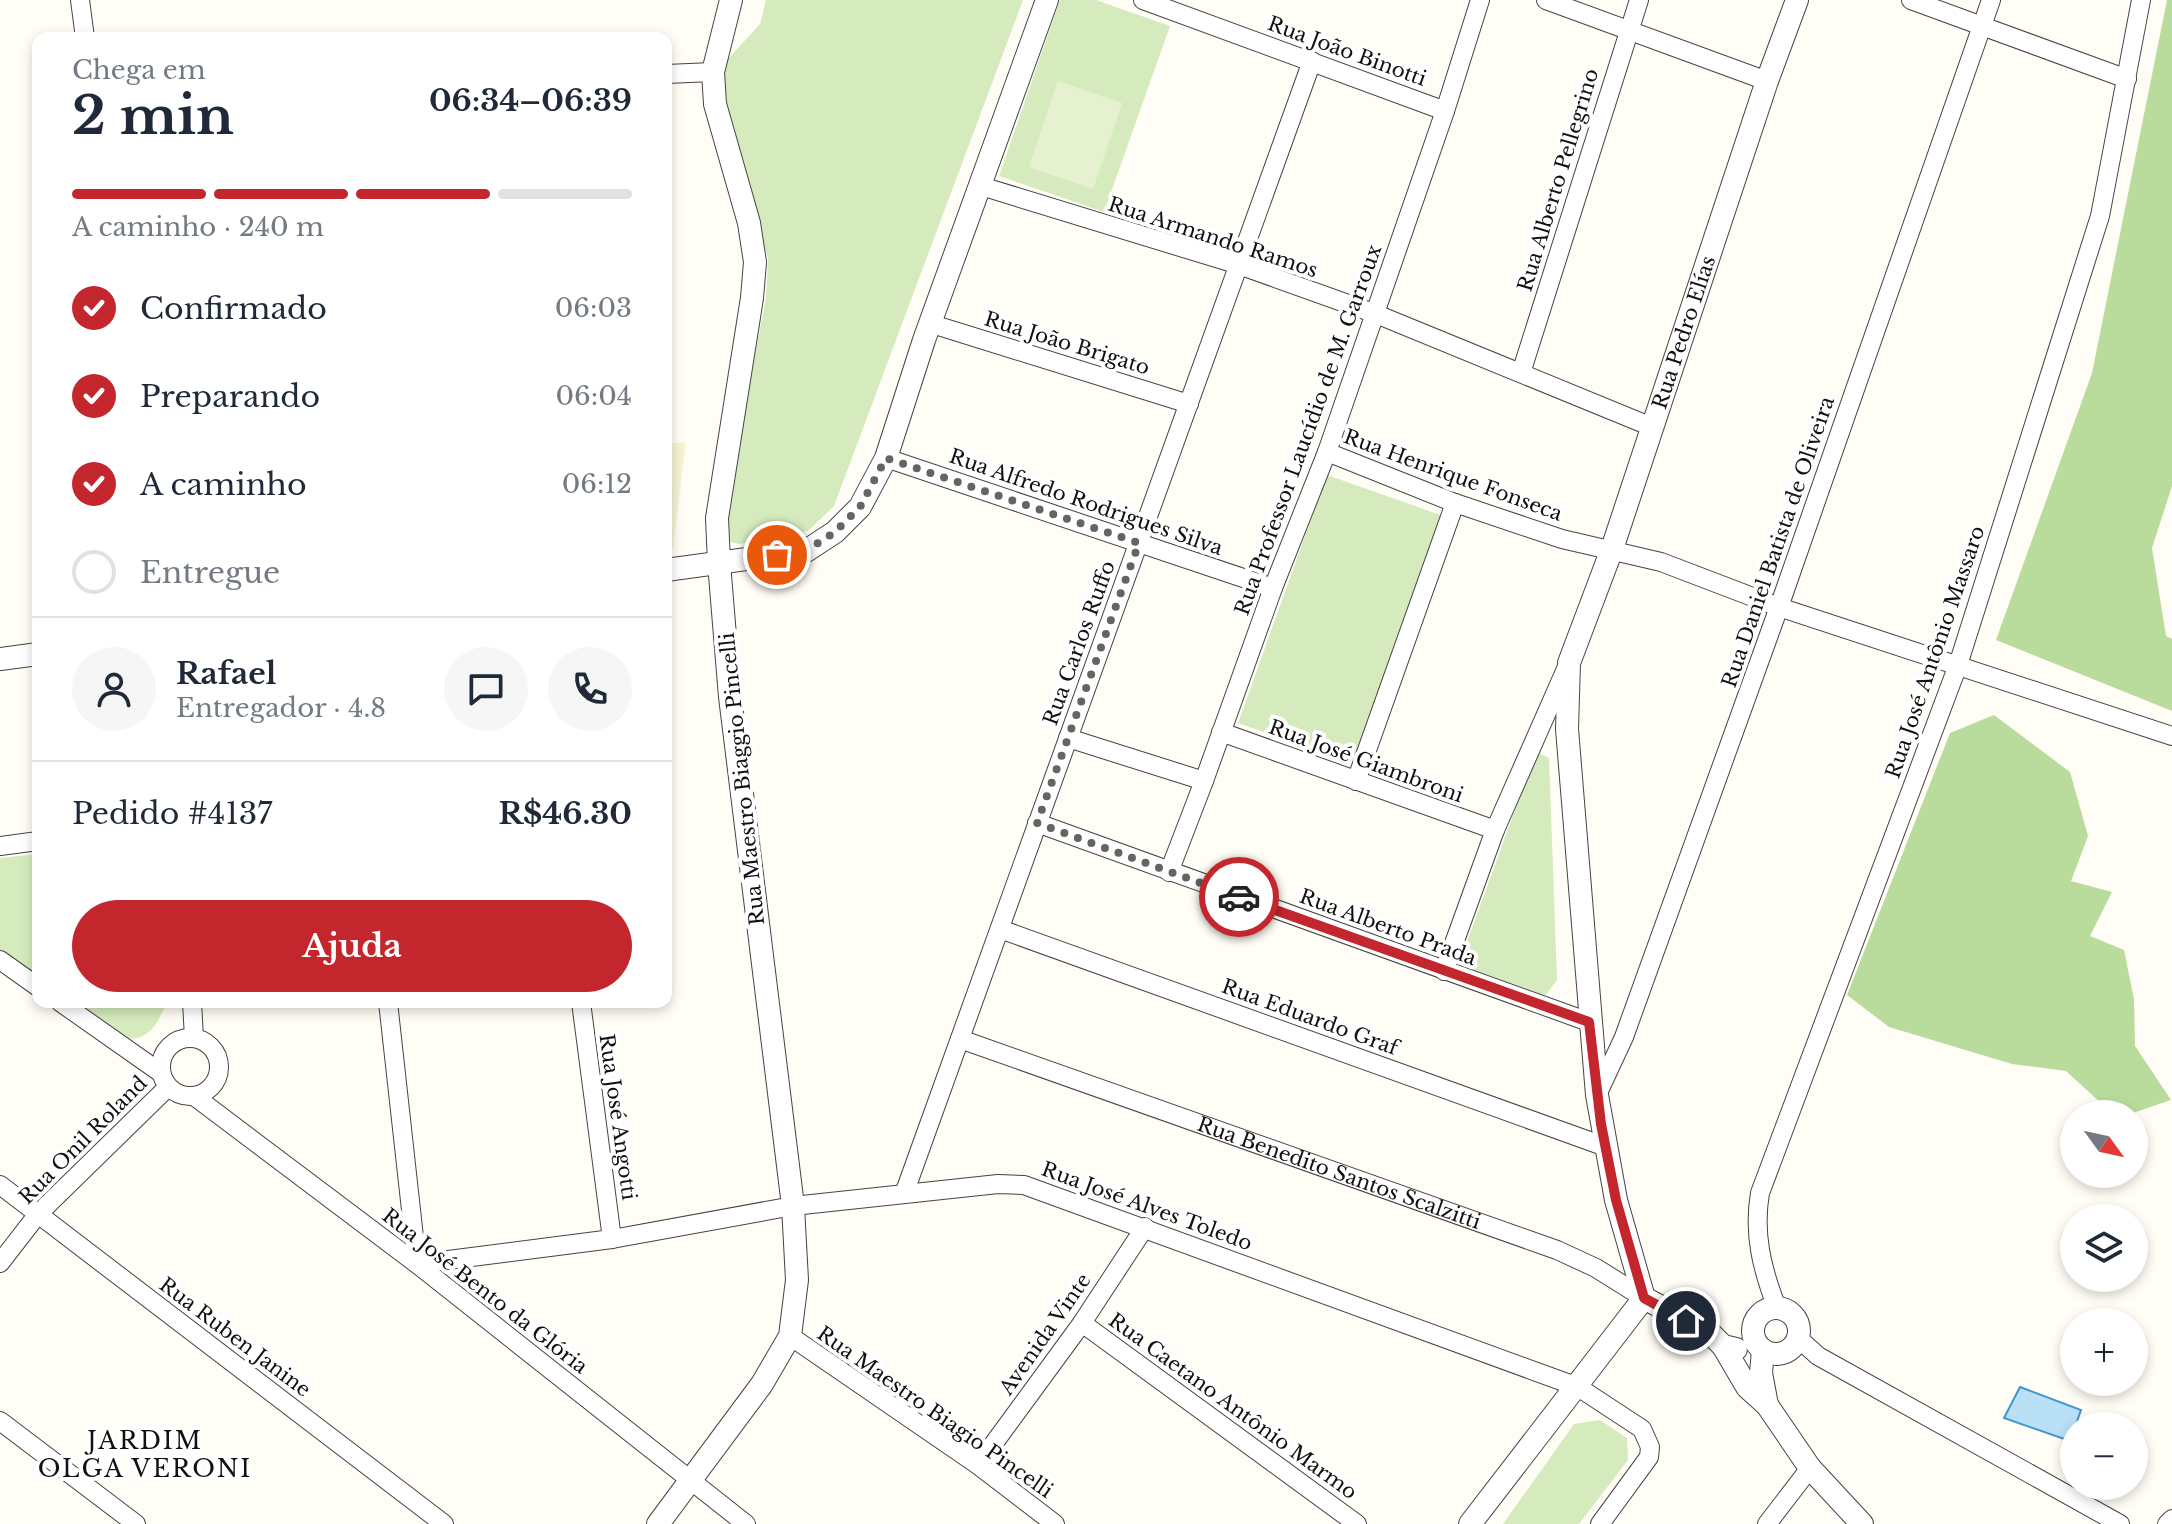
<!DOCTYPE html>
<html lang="pt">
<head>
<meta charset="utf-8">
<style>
  :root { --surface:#fff; --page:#f6f6f7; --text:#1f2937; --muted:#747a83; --line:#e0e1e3; --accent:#c4262e }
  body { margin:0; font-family:"Libre Baskerville",serif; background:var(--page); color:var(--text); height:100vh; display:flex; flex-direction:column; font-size:30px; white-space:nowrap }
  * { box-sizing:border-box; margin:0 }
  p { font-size:26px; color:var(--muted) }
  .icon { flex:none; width:44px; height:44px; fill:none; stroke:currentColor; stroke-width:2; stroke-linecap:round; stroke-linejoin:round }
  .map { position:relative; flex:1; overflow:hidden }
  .panel { position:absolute; left:32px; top:32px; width:640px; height:976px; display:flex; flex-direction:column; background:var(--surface); border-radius:16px; box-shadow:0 4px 12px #0003 }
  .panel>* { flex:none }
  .needle { width:52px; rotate:123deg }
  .tools { position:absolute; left:2060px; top:1100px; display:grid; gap:16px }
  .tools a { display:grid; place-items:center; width:88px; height:88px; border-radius:50%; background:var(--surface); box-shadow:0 4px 12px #0003; font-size:40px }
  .pin { position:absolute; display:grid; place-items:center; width:68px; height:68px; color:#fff; margin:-34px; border:4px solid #fff; border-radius:50%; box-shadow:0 2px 8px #0007 }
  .courier { position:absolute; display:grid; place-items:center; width:80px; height:80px; margin:-40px; border:6px solid #c4262e; border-radius:50%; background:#fff; color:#222; box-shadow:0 2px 10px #0007 }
  .head em { font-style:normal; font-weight:800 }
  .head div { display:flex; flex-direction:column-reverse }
  .head { display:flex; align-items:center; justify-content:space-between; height:136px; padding:0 40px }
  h1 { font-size:52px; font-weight:800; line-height:60px }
  .bar { display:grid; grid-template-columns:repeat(4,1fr); gap:12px 8px; align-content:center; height:96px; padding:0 40px }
  .bar i { height:10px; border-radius:6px; background:var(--line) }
  .bar .current { background:var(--accent) }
  .bar p { grid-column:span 4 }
  .line { display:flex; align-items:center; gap:20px; padding:0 40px; border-top:2px solid var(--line) }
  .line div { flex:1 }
  .round { display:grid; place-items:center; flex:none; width:84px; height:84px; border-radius:42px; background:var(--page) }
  ol { padding:0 40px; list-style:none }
  li { display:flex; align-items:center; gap:24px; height:88px }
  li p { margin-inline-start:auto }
  li .icon { padding:8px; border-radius:50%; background:var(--accent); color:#fff; stroke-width:4 }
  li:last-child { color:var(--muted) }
  li i { width:44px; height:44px; border:4px solid var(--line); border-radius:50% }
  .action { display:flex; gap:16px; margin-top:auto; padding:16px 40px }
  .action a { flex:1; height:92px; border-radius:48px; background:var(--accent); color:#fff; font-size:32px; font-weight:800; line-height:92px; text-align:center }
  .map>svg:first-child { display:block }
  .farmland { fill:#f6f3d4 }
  .green { fill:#d5ebbd }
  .forest { fill:#b9dc9c }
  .pitch { fill:#e6f2cf }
  .water { fill:#b9e0f7; stroke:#3f96cf; stroke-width:2 }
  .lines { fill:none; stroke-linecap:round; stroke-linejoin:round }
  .minor-casing { stroke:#444; stroke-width:20 }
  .tertiary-casing { stroke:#444; stroke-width:24 }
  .minor { stroke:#fff; stroke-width:18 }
  .tertiary { stroke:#fff; stroke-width:22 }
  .done { stroke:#646461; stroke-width:8; stroke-dasharray:0 14.4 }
  .route { stroke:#c4262e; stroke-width:10 }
  .labels { text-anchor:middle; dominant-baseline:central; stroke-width:8; stroke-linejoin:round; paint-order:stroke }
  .street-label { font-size:20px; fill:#111; stroke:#fff }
  .quarter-label { font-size:24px; letter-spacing:2px; fill:#111; stroke:#fff }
</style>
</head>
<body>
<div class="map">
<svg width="2172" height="1524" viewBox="0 0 2172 1524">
  <rect width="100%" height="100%" fill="#fffdf5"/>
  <polygon class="farmland" points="686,442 673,548 666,549 666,444"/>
  <g class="green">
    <polygon points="766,0 1023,0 834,506 808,531 739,544 727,541 721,529 766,298 768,259 718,70 760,24"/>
    <polygon points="1060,0 1096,0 1170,26 1104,212 999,176"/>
    <polygon points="1327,475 1449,518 1361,766 1238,723"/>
    <polygon points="1536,752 1549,758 1557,980 1545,996 1459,964"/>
    <polygon points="38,854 38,979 0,950 0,858"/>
    <path d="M68,1002H168C163,1010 158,1023 151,1030C125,1056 88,1018 68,1002Z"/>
    <polygon points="1600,1420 1627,1438 1628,1460 1579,1524 1503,1524 1574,1424"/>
  </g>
  <g class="forest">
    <polygon points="2167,0 2172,0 2172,486 2152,548 2166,636 2172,639 2172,711 1996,640 2092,373"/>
    <polygon points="1994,715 2070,772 2088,836 2071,881 2112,892 2090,936 2124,950 2134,999 2135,1046 2171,1100 2130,1114 2113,1114 2066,1071 2012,1064 1889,1027 1847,995 1950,733"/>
  </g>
  <polygon class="pitch" points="1058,81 1122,103 1093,189 1029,167"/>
  <polygon class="water" points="2020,1387 2081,1410 2070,1441 2004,1418"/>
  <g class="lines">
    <defs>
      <g id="minor">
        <polyline points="80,0 85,38"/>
        <polyline points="1143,0 1445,111"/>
        <polyline points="1546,0 1767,81"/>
        <polyline points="1911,0 2127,79"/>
        <polyline points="666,74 713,72"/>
        <polyline points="981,186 1239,265 1376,314 1652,427"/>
        <polyline points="932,324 1189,404"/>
        <polyline points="1521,373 1639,0"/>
        <polyline points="1327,452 1455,503 1562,539 1661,562 1779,607 2172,736"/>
        <polyline points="886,458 1273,588"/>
        <polyline points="1221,732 1495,830"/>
        <polyline points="1068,738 1204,781"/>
        <polyline points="1356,781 1455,503"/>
        <polyline points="1037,823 1589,1022"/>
        <polyline points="0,846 38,841"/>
        <polyline points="1169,872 1204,781 1273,588 1327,452 1445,111 1480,0"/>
        <polyline points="1000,929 1606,1147"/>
        <polyline points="0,960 38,987"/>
        <polyline points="1444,971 1495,830 1566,669"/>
        <polyline points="60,1002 161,1073"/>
        <polyline points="192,1002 194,1038"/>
        <polyline points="388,1002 417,1264 612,1239 793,1206 998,1184 1024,1185 1578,1387 1642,1429 1650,1447 1649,1457 1600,1524"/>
        <polyline points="581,1002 612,1239"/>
        <circle cx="190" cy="1067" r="29"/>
        <path id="s1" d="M960,1039L1557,1250L1596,1268L1644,1298"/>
        <polyline points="1597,1095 1624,1037 1779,607 1991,0"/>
        <polyline points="194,1096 417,1264 746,1524"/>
        <polyline points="0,1185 444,1524"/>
        <polyline points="904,1194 1312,61"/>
        <polyline points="0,1263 38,1214 168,1087"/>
        <path d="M1777,1308C1762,1269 1753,1234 1760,1193L1958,665L2100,216L2141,0"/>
        <polyline points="1082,1323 1357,1524"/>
        <polyline points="790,1336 978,1465 1055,1524"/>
        <polyline points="1798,1338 1818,1356 2120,1524"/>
        <polyline points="0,1421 136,1524"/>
        <polyline points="978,1465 1082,1323 1145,1227"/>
        <polyline points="1767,1524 1810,1468"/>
        <polyline points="2167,1524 2172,1519"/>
      </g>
      <g id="tertiary">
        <polyline points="666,570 806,551 835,532 860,507 886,458 924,340 1047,0"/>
        <polyline points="0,659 38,654"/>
        <path id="s2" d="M1644,1298L1616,1200L1597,1095L1567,729L1569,663L1612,549L1767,81L1797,0"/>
        <polyline points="1644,1298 1709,1332 1723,1346 1736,1349"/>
        <circle cx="1776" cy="1331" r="23"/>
        <polyline points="1723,1346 1747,1387 1767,1405 1810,1468 1862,1524"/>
        <polyline points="1763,1350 1761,1373 1767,1405"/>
        <polyline points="658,1524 762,1384 790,1336 797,1280 793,1206 730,697 719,563 717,518 752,298 755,262 749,223 715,104 713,72 731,0"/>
        <polyline points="1470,1524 1644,1298"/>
      </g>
    </defs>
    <use href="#minor" class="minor-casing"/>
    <use href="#tertiary" class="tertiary-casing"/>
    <use href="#minor" class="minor"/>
    <use href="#tertiary" class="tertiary"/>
  </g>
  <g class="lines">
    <polyline class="done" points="777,555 806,551 835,532 860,507 886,458 1139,543 1037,823 1239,897"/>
    <polyline class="route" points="1239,897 1589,1022 1601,1124 1616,1200 1644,1298 1686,1321"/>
  </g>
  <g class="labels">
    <g class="street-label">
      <text transform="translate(1347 51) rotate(20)">Rua João Binotti</text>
      <text transform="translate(1558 180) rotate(-73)">Rua Alberto Pellegrino</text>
      <text transform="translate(1213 237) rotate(18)">Rua Armando Ramos</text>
      <text stroke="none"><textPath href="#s2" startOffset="992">Rua Pedro Elías</textPath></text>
      <text transform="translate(1067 343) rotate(17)">Rua João Brigato</text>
      <text transform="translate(1308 430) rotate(-70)">Rua Professor Laucídio de M. Garroux</text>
      <text transform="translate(1453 475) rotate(20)">Rua Henrique Fonseca</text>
      <text transform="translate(1086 502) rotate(19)">Rua Alfredo Rodrigues Silva</text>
      <text transform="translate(1778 542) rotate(-71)">Rua Daniel Batista de Oliveira</text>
      <text transform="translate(1079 643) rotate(-70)">Rua Carlos Ruffo</text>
      <text transform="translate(1935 652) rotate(-71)">Rua José Antônio Massaro</text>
      <text transform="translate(1366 761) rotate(20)">Rua José Giambroni</text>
      <text transform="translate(742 779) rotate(-96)">Rua Maestro Biaggio Pincelli</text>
      <text transform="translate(1388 927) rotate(20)">Rua Alberto Prada</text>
      <text transform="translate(1310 1017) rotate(20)">Rua Eduardo Graf</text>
      <text transform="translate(618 1117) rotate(82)">Rua José Angotti</text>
      <text transform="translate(83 1140) rotate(-45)">Rua Onil Roland</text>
      <text stroke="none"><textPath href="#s1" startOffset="402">Rua Benedito Santos Scalzitti</textPath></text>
      <text transform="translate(1147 1206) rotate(20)">Rua José Alves Toledo</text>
      <text transform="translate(485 1291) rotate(38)">Rua José Bento da Glória</text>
      <text transform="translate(1045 1334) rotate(-55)">Avenida Vinte</text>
      <text transform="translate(235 1337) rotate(37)">Rua Ruben Janine</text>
      <text transform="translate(1233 1406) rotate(36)">Rua Caetano Antônio Marmo</text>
      <text transform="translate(935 1412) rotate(35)">Rua Maestro Biagio Pincelli</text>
    </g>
    <g class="quarter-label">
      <text x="145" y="1440">JARDIM<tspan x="145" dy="28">OLGA VERONI</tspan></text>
    </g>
  </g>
</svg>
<div class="tools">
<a><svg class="needle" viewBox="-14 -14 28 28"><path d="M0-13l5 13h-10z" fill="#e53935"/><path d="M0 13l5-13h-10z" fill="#747a83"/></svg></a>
<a><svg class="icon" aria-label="layers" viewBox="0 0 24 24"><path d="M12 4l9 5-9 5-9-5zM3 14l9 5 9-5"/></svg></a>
<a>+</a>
<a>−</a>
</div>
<div class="pin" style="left:777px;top:555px;background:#ea580c"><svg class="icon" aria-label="bag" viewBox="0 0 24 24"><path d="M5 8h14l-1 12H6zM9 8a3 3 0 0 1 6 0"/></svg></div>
<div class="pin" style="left:1686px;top:1321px;background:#1f2937"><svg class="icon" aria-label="home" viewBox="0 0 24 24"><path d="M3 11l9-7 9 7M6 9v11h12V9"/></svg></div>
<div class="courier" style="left:1239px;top:897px"><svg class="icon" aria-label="car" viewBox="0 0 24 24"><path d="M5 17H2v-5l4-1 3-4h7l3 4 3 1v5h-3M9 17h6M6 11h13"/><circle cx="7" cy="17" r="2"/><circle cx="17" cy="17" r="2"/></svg></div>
<section class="panel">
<div class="head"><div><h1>2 min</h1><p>Chega em</p></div><em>06:34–06:39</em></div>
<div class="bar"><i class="current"></i><i class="current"></i><i class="current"></i><i></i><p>A caminho · 240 m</p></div>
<ol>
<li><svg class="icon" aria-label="check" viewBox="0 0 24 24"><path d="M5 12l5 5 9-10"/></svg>Confirmado<p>06:03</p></li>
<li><svg class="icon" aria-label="check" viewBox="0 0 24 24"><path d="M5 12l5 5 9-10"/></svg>Preparando<p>06:04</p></li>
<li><svg class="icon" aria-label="check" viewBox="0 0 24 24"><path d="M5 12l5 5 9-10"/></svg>A caminho<p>06:12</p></li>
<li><i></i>Entregue</li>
</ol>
<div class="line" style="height:144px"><a class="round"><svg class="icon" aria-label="person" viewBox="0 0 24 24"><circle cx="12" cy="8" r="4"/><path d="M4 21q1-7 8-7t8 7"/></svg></a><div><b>Rafael</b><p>Entregador · 4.8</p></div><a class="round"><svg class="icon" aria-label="chat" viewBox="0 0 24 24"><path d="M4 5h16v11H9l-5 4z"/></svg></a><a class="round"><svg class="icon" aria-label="phone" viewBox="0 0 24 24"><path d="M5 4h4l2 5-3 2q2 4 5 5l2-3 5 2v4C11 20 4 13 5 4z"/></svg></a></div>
<div class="line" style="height:104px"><div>Pedido #4137</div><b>R$46.30</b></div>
<div class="action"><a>Ajuda</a></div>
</section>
</div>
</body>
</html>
